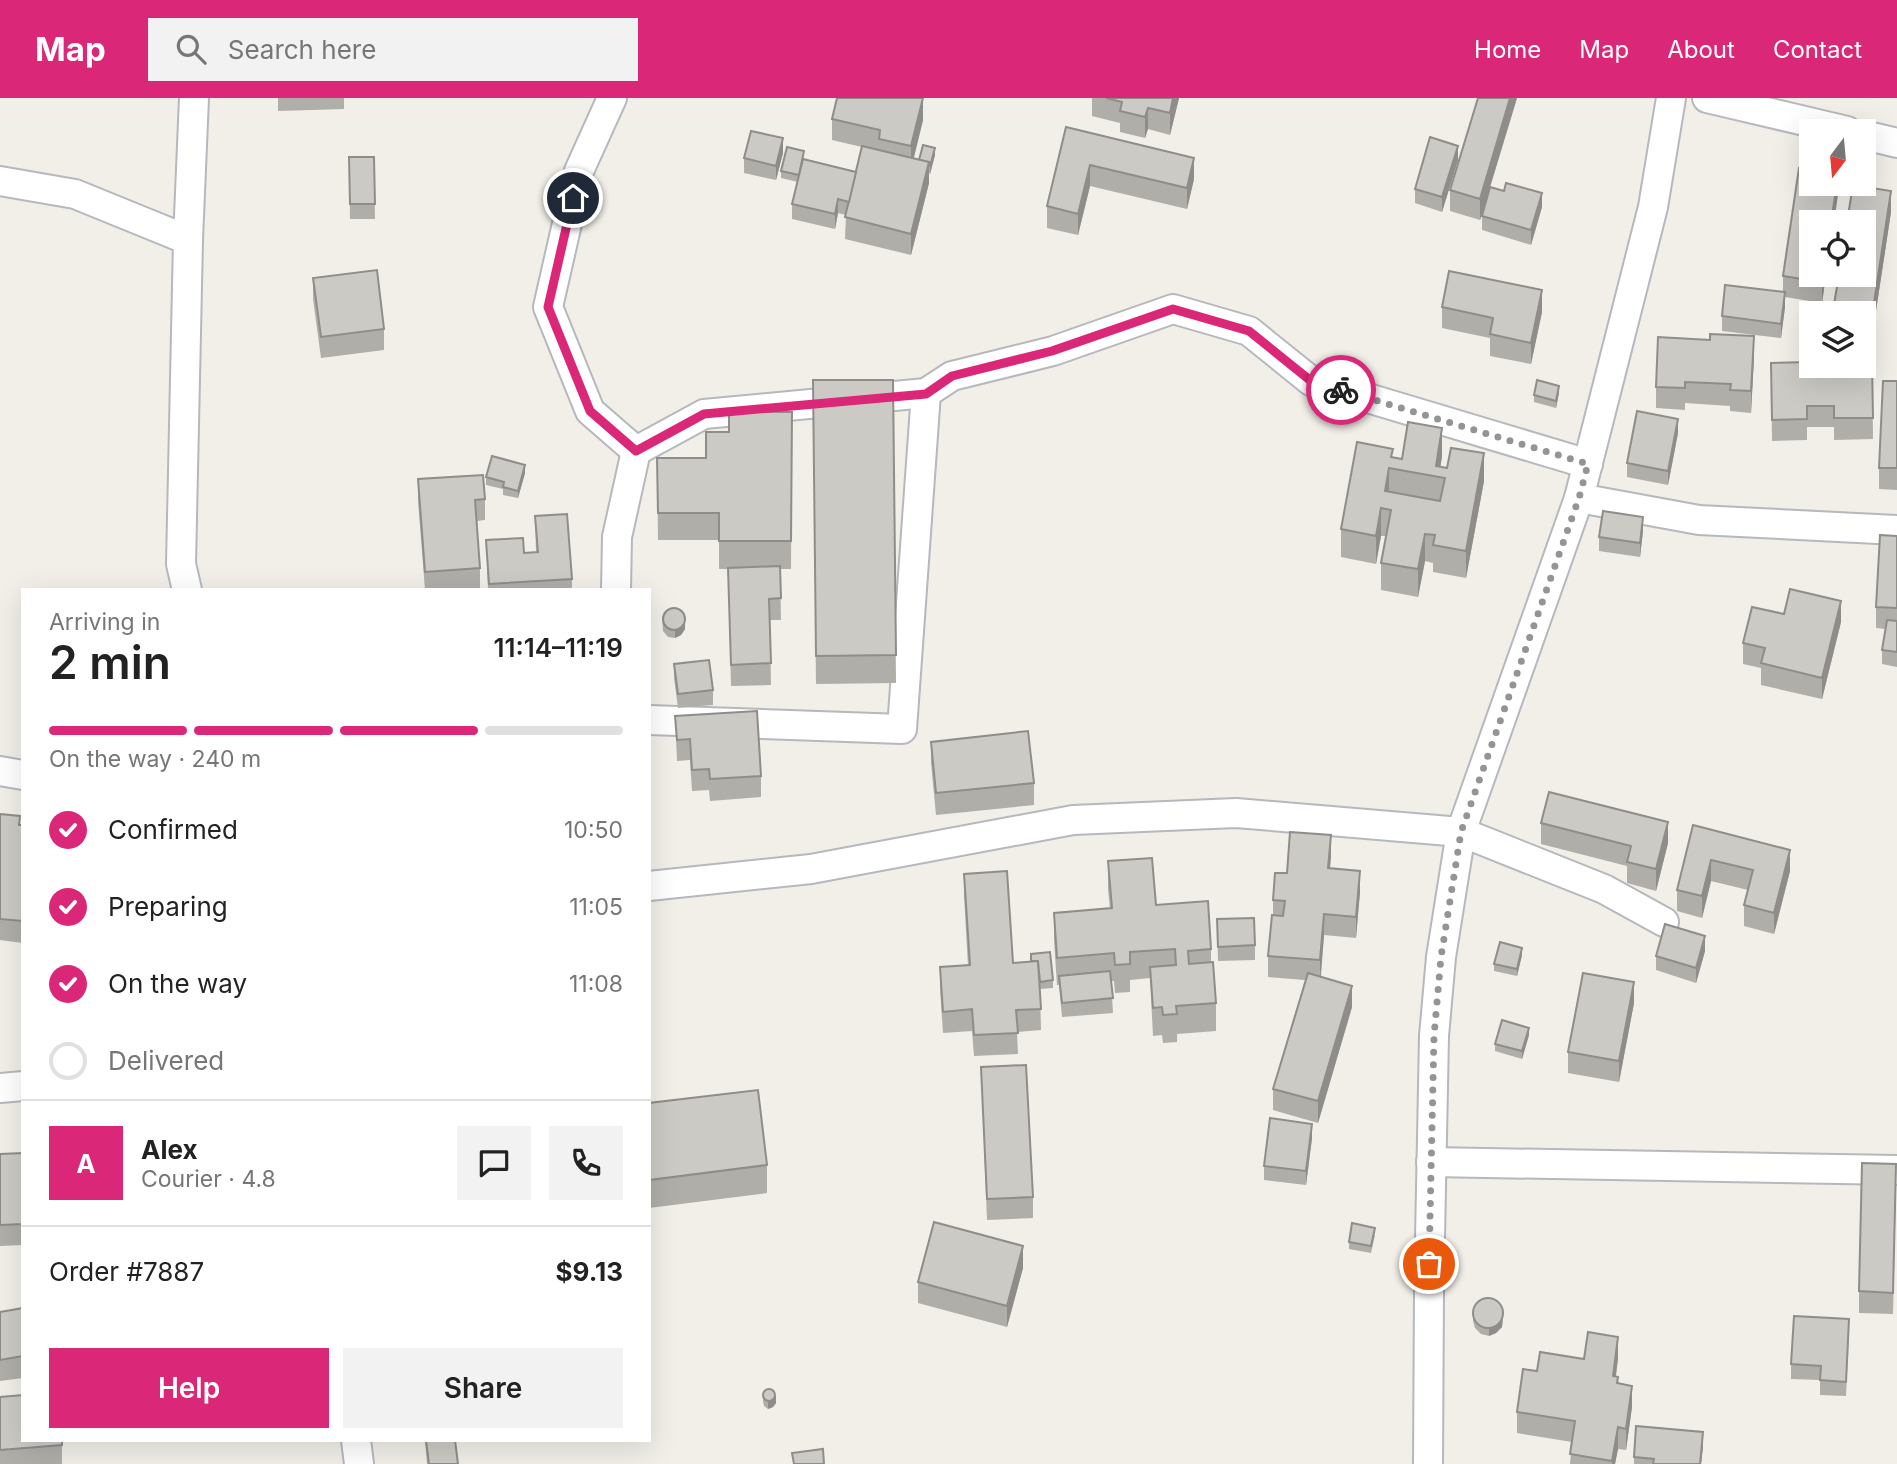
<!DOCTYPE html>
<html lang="en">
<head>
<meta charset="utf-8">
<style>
  :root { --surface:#fff; --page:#f2f2f2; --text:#222; --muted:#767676; --line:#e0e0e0; --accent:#db2777 }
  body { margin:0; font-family:Inter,sans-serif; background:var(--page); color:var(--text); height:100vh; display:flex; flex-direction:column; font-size:26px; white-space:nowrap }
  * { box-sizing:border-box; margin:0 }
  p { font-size:23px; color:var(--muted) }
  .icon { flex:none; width:38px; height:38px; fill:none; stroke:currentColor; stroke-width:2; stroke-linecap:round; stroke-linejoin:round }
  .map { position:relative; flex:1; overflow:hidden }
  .details { position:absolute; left:21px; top:490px; width:630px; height:854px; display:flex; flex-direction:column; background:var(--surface); border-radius:0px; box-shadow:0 7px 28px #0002 }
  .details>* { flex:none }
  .needle { width:46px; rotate:196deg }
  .buttons { position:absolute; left:1799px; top:21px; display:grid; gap:14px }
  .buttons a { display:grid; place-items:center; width:77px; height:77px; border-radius:0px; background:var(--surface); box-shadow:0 7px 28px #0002; font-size:35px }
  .pin { position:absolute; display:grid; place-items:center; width:60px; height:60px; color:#fff; margin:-30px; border:4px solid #fff; border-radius:50%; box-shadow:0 2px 7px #0007 }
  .courier { position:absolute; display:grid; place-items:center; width:70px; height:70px; margin:-35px; border:5px solid #db2777; border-radius:50%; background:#fff; color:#222; box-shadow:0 2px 9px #0007 }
  .summary em { font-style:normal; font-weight:600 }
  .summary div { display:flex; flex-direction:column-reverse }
  .summary { display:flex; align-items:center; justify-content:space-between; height:119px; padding:0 28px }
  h1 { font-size:46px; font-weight:600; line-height:52px }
  .bar { display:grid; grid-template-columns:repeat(4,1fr); gap:10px 7px; align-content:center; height:84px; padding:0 28px }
  .bar i { height:9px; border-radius:5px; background:var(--line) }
  .bar .active { background:var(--accent) }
  .bar p { grid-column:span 4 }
  .line { display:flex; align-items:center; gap:18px; padding:0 28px; border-top:2px solid var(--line) }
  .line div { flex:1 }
  .round { display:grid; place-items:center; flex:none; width:74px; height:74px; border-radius:0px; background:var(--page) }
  ol { padding:0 28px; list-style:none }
  li { display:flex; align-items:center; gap:21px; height:77px }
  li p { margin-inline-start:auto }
  li .icon { padding:7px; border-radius:50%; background:var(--accent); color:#fff; stroke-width:4 }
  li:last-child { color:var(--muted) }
  li i { width:38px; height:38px; border:4px solid var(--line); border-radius:50% }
  .button { display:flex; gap:14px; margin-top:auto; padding:14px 28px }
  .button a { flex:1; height:80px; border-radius:0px; background:var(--accent); color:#fff; font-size:28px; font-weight:600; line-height:80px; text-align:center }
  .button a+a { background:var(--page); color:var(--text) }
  header { display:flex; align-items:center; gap:42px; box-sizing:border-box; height:98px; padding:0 35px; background:var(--accent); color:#fff }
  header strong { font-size:33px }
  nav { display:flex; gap:38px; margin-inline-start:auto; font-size:24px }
  .search { width:490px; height:63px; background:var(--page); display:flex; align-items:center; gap:18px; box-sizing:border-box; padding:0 24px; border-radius:0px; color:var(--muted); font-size:26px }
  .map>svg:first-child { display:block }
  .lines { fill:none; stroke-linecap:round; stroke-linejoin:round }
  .minor-casing { stroke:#b5b8bc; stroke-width:32 }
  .minor { stroke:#fff; stroke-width:28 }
  .wall { fill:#afaea9 }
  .shaded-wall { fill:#8f8d8a }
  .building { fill:#cccac5; stroke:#8f8d8a; stroke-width:2; fill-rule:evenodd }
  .done { stroke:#929495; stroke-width:7; stroke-dasharray:0 12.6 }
  .route { stroke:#db2777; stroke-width:9 }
</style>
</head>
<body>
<header>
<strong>Map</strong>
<div class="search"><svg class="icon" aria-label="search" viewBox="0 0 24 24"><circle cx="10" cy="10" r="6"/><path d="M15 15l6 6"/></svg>Search here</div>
<nav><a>Home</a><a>Map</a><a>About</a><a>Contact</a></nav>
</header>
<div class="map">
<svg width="1897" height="1366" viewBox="0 0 1897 1366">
  <rect width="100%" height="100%" fill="#f1efe8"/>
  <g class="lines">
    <defs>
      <g id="minor">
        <polyline points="612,0 579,73 548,209 590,313 636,353"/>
        <polyline points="1707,0 1847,33"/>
        <polyline points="1864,37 1897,45"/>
        <polyline points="0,83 75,96 188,142"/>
        <polyline points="1579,400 1699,422 1897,432"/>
        <polyline points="187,492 181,466 188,142 194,0"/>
        <polyline points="616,492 617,439 636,353 704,316 926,295 952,278 1053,253 1173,211 1249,233 1311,283 1588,366"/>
        <polyline points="649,622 902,631 926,295"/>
        <polyline points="0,673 23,677"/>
        <polyline points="649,788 811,771 1073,722 1236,715 1461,734 1604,791 1664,824"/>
        <polyline points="0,990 23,988"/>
        <polyline points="1431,1064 1897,1072"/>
        <polyline points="356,1342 359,1366"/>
        <polyline points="1428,1366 1429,1191 1434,938 1441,859 1461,734 1579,400 1653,109 1671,0"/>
      </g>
    </defs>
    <use href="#minor" class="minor-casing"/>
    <use href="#minor" class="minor"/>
  </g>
  <g class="wall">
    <polygon points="278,0 344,0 344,11 278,13"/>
    <polygon points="1092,0 1179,0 1170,37 1148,31 1145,40 1120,34 1120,25 1092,18"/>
    <polygon points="1517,0 1490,89 1542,109 1531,147 1482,132 1482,118 1485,104 1480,122 1450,113 1450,92"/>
    <polygon points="832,21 923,22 914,60 919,62 935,57 930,76 929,75 929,85 911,157 845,141 846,117 838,115 835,131 792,121 792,106 798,84 781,80 781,73 804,62 856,74 862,49 832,42"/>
    <polygon points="1066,29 1194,81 1187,111 1090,88 1078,137 1047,130 1047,108"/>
    <polygon points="783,55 776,82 744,75 744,60"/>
    <polygon points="349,59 374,59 375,121 350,121"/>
    <polygon points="1458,62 1442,114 1415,105 1415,91"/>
    <polygon points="1838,86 1838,97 1811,177 1826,177 1822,205 1785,199 1785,209 1781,240 1722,233 1722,218 1783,194 1783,178"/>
    <polygon points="1891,114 1872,239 1864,238 1864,215 1833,215 1833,212"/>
    <polygon points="313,180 384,231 384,252 321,260 313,201"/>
    <polygon points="1442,209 1542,214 1531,266 1490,258 1490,240 1442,230"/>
    <polygon points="1754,259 1751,315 1730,313 1730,308 1685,305 1685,312 1656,310 1656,289"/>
    <polygon points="1872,263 1873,341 1834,342 1834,329 1807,329 1807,342 1772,343 1771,265"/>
    <polygon points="813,282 893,282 896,585 816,586"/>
    <polygon points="1897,283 1897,392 1879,391 1879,370"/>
    <polygon points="1559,295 1556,310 1534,304 1534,297"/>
    <polygon points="792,314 791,471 780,471 781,522 770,522 771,587 731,588 728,471 719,471 719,442 658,442 657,360 706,360 729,334"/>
    <polygon points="1678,335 1668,387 1627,379 1627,365"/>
    <polygon points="1442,358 1440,369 1484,383 1466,480 1433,474 1433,465 1425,463 1418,499 1381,492 1381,465 1386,438 1381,438 1376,466 1341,459 1341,431 1393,360 1402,361"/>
    <polygon points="525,375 518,400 503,397 503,391 486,387 486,379"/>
    <polygon points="418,381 485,401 485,422 477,423 480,470 480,492 425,492 418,403"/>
    <polygon points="535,418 572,481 572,492 488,492 486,442 524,455 536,454"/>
    <polygon points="1643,433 1640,459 1599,453 1599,439"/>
    <polygon points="1897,438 1897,569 1882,566 1882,552 1886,531 1876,530 1876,509"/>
    <polygon points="1784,516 1841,524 1822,601 1761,587 1761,570 1743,566 1743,545"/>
    <polygon points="662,519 685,531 681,537 675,540 668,539 663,533"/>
    <polygon points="674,566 713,592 713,607 678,610 674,580"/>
    <polygon points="675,618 761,678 761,699 710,703 709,692 692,693 690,662 677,663"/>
    <polygon points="931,644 1034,685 1034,707 936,717 931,665"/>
    <polygon points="0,716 20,727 23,727 23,845 0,842"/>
    <polygon points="1541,725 1668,745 1656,793 1627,785 1627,768 1541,746"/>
    <polygon points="1693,727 1790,773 1774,836 1744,828 1744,807 1748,792 1711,783 1702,820 1677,813 1677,792"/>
    <polygon points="1331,758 1330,770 1360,794 1356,840 1324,837 1321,879 1352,909 1318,1025 1273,1012 1273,991 1305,882 1268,879 1268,858 1273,817 1273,802 1287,775"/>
    <polygon points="1108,763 1156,807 1211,851 1211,864 1216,905 1216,933 1177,936 1177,944 1163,945 1162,937 1153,938 1150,880 1130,882 1130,894 1115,895 1114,883 1111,883 1113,915 1062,919 1059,887 1057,887 1054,842 1054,815 1110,811 1108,791"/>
    <polygon points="964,776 1013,865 1031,863 1031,856 1053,882 1053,890 1040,891 1041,932 1017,934 1018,956 974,958 972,933 943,935 940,890 940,869 968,868 964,797"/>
    <polygon points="1217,821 1255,847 1255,862 1218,863"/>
    <polygon points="1705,853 1696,885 1656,872 1656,858"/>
    <polygon points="1522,857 1517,878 1494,873 1494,866"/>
    <polygon points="1634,905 1619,984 1568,975 1568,954"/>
    <polygon points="1529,937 1522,961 1495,953 1495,946"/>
    <polygon points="981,969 1033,1099 1033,1120 987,1122"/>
    <polygon points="649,1005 767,1067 767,1095 649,1110"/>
    <polygon points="1312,1040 1306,1087 1264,1082 1264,1068"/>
    <polygon points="23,1055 23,1147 0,1148 0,1056"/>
    <polygon points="1896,1087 1893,1216 1859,1215 1859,1193"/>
    <polygon points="1375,1137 1371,1155 1349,1151 1349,1144"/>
    <polygon points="1023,1170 1007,1229 918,1205 918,1184"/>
    <polygon points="23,1210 23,1280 0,1283 0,1214"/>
    <polygon points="1473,1215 1503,1222 1502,1229 1496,1235 1489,1238 1481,1236 1475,1230 1473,1223"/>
    <polygon points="1849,1236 1846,1298 1820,1297 1820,1282 1791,1281 1791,1266"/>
    <polygon points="1618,1260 1616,1279 1632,1309 1626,1352 1618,1351 1615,1366 1570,1366 1572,1344 1517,1335 1517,1314 1537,1273 1584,1261"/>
    <polygon points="763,1296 776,1305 773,1309 768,1311 764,1308 763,1303"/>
    <polygon points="0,1299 62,1342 62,1366 0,1366"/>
    <polygon points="425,1342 455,1342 458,1366 427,1366"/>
    <polygon points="1703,1349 1701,1366 1634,1366 1634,1359"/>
  </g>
  <g class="shaded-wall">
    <polygon points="923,0 923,22 911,70 911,48"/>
    <polygon points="1173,0 1179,0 1170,37 1170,15"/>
    <polygon points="1510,0 1517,0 1480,122 1480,101"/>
    <polygon points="1148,10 1148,31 1145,40 1145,19"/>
    <polygon points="783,40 783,55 776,82 776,68"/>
    <polygon points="1458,48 1458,62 1442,114 1442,99"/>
    <polygon points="935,50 935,57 930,76 930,68"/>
    <polygon points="1194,60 1194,81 1187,111 1187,90"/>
    <polygon points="929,64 929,85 911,157 911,136"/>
    <polygon points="1090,67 1090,88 1078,137 1078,116"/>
    <polygon points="1837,86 1838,86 1838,97 1834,124 1831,124"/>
    <polygon points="1891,93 1891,114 1872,239 1872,218"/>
    <polygon points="1542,95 1542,109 1531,147 1531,132"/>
    <polygon points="838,101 838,115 835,131 835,116"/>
    <polygon points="1823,177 1826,177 1822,205 1822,184"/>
    <polygon points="1542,192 1542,214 1531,266 1531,245"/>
    <polygon points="1785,194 1785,209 1781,240 1781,226"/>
    <polygon points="1754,238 1754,259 1751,315 1751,293"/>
    <polygon points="1559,288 1559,295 1556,310 1556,303"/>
    <polygon points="1678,321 1678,335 1668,387 1668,373"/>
    <polygon points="1442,330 1442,358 1439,379 1436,368"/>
    <polygon points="1484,355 1484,383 1466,480 1466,453"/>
    <polygon points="525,367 525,375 518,400 518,393"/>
    <polygon points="1389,370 1389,398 1385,393"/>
    <polygon points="1381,410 1381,438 1376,466 1376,438"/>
    <polygon points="1643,419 1643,433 1640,459 1640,445"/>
    <polygon points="1425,436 1425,463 1418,499 1418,471"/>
    <polygon points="1841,503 1841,524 1822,601 1822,580"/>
    <polygon points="685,524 685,531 681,537 675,540 675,533"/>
    <polygon points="1668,724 1668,745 1656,793 1656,771"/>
    <polygon points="1331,737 1331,758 1328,791 1328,770"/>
    <polygon points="1790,752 1790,773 1774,836 1774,815"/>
    <polygon points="1711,762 1711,783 1702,820 1702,798"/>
    <polygon points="1360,773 1360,794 1356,840 1356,819"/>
    <polygon points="1324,816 1324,837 1320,884 1320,862"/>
    <polygon points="1705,838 1705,853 1696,885 1696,870"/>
    <polygon points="1522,850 1522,857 1517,878 1517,871"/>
    <polygon points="1634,884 1634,905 1619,984 1619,963"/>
    <polygon points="1352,888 1352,909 1318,1025 1318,1003"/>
    <polygon points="1529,930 1529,937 1522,961 1522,953"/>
    <polygon points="1312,1026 1312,1040 1306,1087 1306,1073"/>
    <polygon points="1023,1148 1023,1170 1007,1229 1007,1208"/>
    <polygon points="1503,1214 1502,1229 1496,1235 1489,1238 1489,1230"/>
    <polygon points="1618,1239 1618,1260 1613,1299 1613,1278"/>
    <polygon points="1632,1288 1632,1309 1626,1352 1626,1331"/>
    <polygon points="776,1298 776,1305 773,1309 768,1311 768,1303"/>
    <polygon points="1618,1329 1618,1351 1615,1366 1612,1366"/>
    <polygon points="1703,1334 1703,1349 1701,1366 1700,1366"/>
  </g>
  <g class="building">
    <polygon points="837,0 923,0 911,48 879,41 880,32 832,21"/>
    <polygon points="1106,0 1173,0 1170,15 1148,10 1145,19 1120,13 1122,4"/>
    <polygon points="1478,0 1510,0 1480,101 1450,92"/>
    <polygon points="1066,29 1194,60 1187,90 1090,67 1078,116 1047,108"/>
    <polygon points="751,33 783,40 776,68 744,60"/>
    <polygon points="1430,39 1458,48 1442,99 1415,91"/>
    <polygon points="923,47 935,50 930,68 929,68 929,64 919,62"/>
    <polygon points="862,48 929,64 911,136 845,119"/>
    <polygon points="787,49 804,53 799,77 781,73"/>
    <polygon points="349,59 374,59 375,106 350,106"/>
    <polygon points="803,61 856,74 849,104 838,101 835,116 792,106"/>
    <polygon points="1799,70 1811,72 1811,86 1837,86 1831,124 1811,124 1811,177 1823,177 1822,184 1783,178"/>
    <polygon points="1506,85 1542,95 1531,132 1482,118 1490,89 1504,93"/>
    <polygon points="1853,87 1891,93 1872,218 1864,216 1864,215 1856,215 1833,212 1839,177 1864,177 1864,124 1847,124"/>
    <polygon points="377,172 384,231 321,239 313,180"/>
    <polygon points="1449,173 1542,192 1531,245 1490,236 1493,220 1442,209"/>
    <polygon points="1725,187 1785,194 1781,226 1722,218"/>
    <polygon points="1710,236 1754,238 1751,293 1730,292 1731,286 1685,284 1685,290 1656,289 1658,239 1710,242"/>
    <polygon points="1864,263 1872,263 1873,320 1834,320 1834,308 1807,308 1807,321 1772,322 1771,265 1811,264 1811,268 1864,268"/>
    <polygon points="813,282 893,282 896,557 816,558"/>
    <polygon points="1537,282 1559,288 1556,303 1534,297"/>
    <polygon points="1883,283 1897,283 1897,370 1879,370"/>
    <polygon points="1637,313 1678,321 1668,373 1627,365"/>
    <polygon points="729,314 792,314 791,443 719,443 719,415 658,415 657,360 706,360 706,334 729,334"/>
    <path d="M1408,324L1442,330L1436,368L1447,370L1451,350L1484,355L1466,453L1433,447L1435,437L1425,436L1418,471L1381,465L1391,412L1381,410L1376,438L1341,431L1357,344L1393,351L1391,359L1402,361ZM1389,370L1445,380L1440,403L1385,393Z"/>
    <polygon points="492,358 525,367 518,393 503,389 504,384 486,379"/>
    <polygon points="483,377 485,401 475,402 480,470 425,474 418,381"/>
    <polygon points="1603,413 1643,419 1640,445 1599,439"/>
    <polygon points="567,416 572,481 489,486 486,442 523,440 524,455 538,454 535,418"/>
    <polygon points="1880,437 1897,438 1897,510 1876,509"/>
    <polygon points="780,468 781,500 769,501 771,565 731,567 728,470"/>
    <polygon points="1790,491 1841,503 1822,580 1761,565 1765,550 1743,545 1752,509 1784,516"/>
    <circle cx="674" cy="521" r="11"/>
    <polygon points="1887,522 1897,523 1897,554 1882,552"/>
    <polygon points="709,562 713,592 678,596 674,566"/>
    <polygon points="757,613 761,678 710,681 709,671 692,672 690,641 677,642 675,618"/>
    <polygon points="1028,633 1034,685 936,695 931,644"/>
    <polygon points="1549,694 1668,724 1656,771 1627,764 1631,748 1541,725"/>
    <polygon points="0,716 20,718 19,727 23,727 23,823 0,821"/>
    <polygon points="1693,727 1790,752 1774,815 1744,807 1753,772 1711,762 1702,798 1677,792"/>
    <polygon points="1290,734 1331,737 1328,770 1360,773 1356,819 1324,816 1320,862 1268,858 1272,817 1283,818 1285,803 1273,802 1275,775 1287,775"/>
    <polygon points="1152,760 1156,807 1208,803 1211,851 1188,853 1189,866 1213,864 1216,905 1176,908 1177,916 1163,917 1162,909 1153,910 1150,869 1176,867 1175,851 1130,854 1130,866 1115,867 1114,855 1057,860 1054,815 1112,810 1108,763"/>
    <polygon points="1007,773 1013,865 1038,863 1041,911 1016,912 1018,935 974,937 972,911 943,914 940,869 970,867 964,776"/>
    <polygon points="1254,820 1255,847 1218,849 1217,821"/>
    <polygon points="1665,826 1705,838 1696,870 1656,858"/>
    <polygon points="1500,844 1522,850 1517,871 1494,866"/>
    <polygon points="1050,854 1053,882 1040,884 1038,863 1031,863 1031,856"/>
    <polygon points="1110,873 1113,900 1062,905 1059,878"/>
    <polygon points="1308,875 1352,888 1318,1003 1273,991"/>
    <polygon points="1583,875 1634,884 1619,963 1568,954"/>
    <polygon points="1502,922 1529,930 1522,953 1495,946"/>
    <polygon points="1026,967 1033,1099 987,1101 981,969"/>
    <polygon points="758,992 767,1067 649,1082 649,1005"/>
    <polygon points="1270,1020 1312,1026 1306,1073 1264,1068"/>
    <polygon points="23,1055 23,1126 0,1127 0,1056"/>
    <polygon points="1862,1065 1896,1066 1893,1195 1859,1193"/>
    <polygon points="934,1124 1023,1148 1007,1208 918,1184"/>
    <polygon points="1352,1125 1375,1130 1371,1148 1349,1144"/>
    <circle cx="1488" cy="1215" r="15"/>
    <polygon points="23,1210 23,1258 0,1262 0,1214"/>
    <polygon points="1794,1218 1849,1221 1846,1284 1820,1282 1821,1268 1791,1266"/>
    <polygon points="1588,1234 1618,1239 1613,1278 1618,1279 1617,1285 1632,1288 1626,1331 1618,1329 1612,1363 1570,1356 1575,1323 1517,1314 1523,1271 1537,1273 1540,1254 1584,1261"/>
    <circle cx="769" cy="1297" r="6"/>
    <polygon points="23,1297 23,1342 62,1342 62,1347 0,1352 0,1299"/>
    <polygon points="1636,1328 1703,1334 1700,1366 1653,1366 1654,1361 1634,1359"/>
    <polygon points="426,1342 455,1342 458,1366 429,1366"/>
    <polygon points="823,1351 824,1366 794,1366 792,1355"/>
  </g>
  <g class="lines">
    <polyline class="done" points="1341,292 1588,366 1579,400 1461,734 1441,859 1434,938 1429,1166"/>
    <polyline class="route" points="573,100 548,209 590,313 636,353 704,316 926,296 952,278 1052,253 1173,211 1249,233 1311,283 1341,292"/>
  </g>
</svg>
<div class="buttons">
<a><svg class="needle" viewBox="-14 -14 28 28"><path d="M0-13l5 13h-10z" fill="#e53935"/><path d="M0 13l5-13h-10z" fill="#767676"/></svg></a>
<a><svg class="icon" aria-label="locate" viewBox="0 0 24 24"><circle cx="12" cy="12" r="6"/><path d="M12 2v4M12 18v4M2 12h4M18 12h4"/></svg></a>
<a><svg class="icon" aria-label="layers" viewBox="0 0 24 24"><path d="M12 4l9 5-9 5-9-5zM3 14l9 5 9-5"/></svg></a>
</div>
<div class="pin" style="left:1429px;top:1166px;background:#ea580c"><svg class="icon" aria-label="bag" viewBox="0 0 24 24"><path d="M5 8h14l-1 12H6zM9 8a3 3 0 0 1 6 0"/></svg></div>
<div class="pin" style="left:573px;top:100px;background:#1f2937"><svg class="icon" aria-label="home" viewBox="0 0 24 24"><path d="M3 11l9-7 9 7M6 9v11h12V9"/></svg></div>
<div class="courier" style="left:1341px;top:292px"><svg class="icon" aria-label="bike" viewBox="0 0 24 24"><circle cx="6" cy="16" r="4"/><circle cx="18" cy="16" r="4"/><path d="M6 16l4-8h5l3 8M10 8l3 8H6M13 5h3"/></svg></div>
<section class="details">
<div class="summary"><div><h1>2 min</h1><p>Arriving in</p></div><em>11:14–11:19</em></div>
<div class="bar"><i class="active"></i><i class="active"></i><i class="active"></i><i></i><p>On the way · 240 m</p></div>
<ol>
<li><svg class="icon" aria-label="check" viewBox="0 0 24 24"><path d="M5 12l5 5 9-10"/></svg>Confirmed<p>10:50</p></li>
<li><svg class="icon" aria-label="check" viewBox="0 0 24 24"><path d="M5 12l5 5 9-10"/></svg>Preparing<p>11:05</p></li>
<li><svg class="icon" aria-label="check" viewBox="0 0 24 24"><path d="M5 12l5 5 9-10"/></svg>On the way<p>11:08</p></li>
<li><i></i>Delivered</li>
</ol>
<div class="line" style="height:126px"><b class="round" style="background:var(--accent);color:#fff">A</b><div><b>Alex</b><p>Courier · 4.8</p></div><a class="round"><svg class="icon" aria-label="chat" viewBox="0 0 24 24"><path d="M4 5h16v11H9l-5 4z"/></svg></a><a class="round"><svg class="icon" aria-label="phone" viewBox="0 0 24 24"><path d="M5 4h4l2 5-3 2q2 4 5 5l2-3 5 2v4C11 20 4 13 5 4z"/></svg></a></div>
<div class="line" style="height:91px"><div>Order #7887</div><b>$9.13</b></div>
<div class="button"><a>Help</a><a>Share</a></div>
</section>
</div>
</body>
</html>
